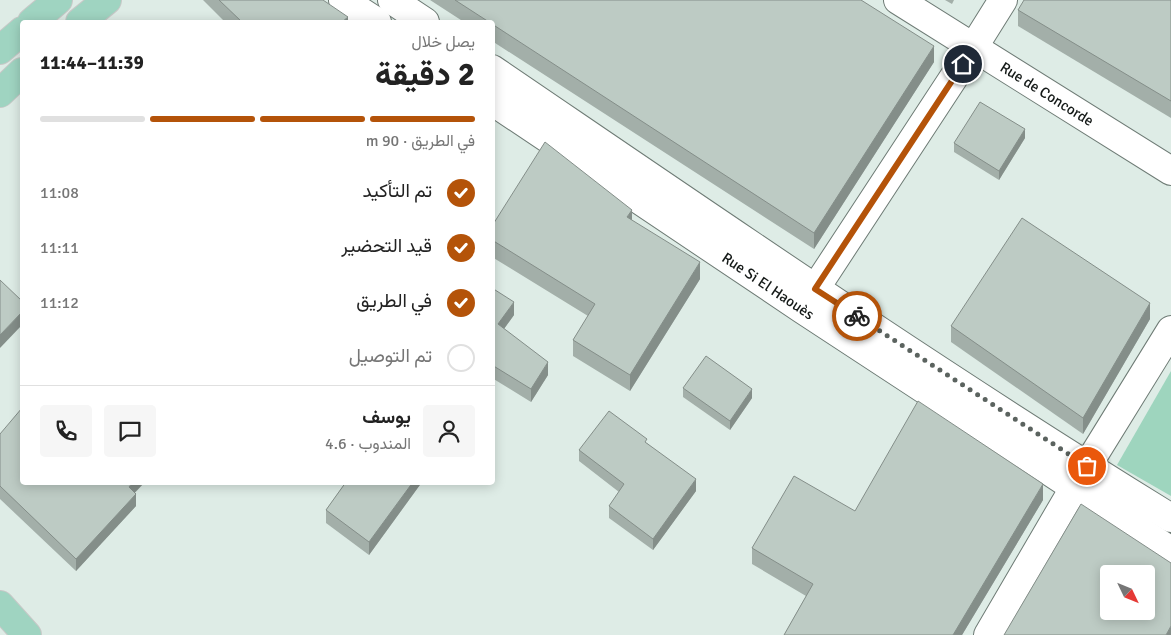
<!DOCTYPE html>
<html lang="ar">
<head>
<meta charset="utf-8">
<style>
  :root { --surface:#fff; --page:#f6f6f6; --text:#222; --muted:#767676; --line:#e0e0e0; --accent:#b45309 }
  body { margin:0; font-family:Signika,Vazirmatn,sans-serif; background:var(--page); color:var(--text); direction:rtl; height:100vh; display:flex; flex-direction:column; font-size:19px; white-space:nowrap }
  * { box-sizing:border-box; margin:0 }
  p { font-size:16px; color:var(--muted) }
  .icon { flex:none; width:28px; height:28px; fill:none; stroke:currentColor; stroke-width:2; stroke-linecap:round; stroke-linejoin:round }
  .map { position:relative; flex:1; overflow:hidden; direction:ltr }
  .side { position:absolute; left:20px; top:20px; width:475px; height:465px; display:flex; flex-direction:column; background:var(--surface); border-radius:5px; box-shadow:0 2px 12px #0003; direction:rtl }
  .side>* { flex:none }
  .needle { width:32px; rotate:133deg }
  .buttons { position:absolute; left:1100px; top:565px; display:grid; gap:10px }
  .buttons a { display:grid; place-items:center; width:55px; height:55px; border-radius:5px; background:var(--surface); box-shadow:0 2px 12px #0003; font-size:25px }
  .pin { position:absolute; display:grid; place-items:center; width:42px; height:42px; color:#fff; margin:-21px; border:2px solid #fff; border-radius:50%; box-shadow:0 1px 5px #0007 }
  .courier { position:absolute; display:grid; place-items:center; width:50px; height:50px; margin:-25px; border:4px solid #b45309; border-radius:50%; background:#fff; color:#222; box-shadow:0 1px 6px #0007 }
  .head em { font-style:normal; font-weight:800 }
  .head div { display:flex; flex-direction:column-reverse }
  .head { display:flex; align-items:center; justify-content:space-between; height:85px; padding:0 20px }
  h1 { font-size:32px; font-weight:800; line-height:38px }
  .bar { display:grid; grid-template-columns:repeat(4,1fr); gap:8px 5px; align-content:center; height:60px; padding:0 20px }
  .bar i { height:6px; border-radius:4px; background:var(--line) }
  .bar .current { background:var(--accent) }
  .bar p { grid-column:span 4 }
  .line { display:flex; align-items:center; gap:12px; padding:0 20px; border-top:1px solid var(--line) }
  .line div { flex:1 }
  .round { display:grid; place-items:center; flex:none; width:52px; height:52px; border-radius:5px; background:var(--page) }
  ol { padding:0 20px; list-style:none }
  li { display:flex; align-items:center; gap:15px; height:55px }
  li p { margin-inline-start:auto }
  li .icon { padding:5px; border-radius:50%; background:var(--accent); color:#fff; stroke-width:4 }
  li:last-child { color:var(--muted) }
  li i { width:28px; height:28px; border:2px solid var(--line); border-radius:50% }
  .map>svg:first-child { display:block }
  .park { fill:#9ed5be }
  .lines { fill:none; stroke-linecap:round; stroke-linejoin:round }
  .minor-casing { stroke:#6e7b75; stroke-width:30 }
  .tertiary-casing { stroke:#6e7b75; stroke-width:30 }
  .primary-casing { stroke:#c7c8c7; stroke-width:30 }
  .minor { stroke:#fff; stroke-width:28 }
  .tertiary { stroke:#fff; stroke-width:28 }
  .primary { stroke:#9fd4c1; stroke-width:28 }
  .wall { fill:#a3afa9 }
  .shaded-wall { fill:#848e89 }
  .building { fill:#bdcbc4; stroke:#848e89; fill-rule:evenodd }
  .done { stroke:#5b635f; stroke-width:5; stroke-dasharray:0 9 }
  .route { stroke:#b45309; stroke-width:6 }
  .labels { text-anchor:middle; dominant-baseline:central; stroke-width:4; stroke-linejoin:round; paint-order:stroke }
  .street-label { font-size:15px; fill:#141917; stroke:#fff }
</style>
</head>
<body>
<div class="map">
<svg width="1171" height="635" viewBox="0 0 1171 635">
  <rect width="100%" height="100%" fill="#deece6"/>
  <polygon class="park" points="1171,371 1171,496 1117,465"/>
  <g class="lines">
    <defs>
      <g id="minor">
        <polyline points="898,0 1171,171"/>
        <polyline points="815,289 973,48 1003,0"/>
        <polyline points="1087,466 1171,330"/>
        <polyline points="988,635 1074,488"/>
      </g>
      <g id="tertiary">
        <polyline points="343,0 377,22"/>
        <polyline points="392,0 425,22"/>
        <path d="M492,69C717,222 940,376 1171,518"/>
        <polyline points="492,101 802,309 1171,551"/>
      </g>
      <g id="primary">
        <polyline points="32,22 58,0"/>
        <polyline points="80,22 107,0"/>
        <polyline points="0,50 22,31"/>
        <polyline points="0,93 22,72"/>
        <polyline points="0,605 27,635"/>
      </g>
    </defs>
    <use href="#minor" class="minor-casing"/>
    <use href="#tertiary" class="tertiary-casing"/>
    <use href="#primary" class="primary-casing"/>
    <use href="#minor" class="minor"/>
    <use href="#tertiary" class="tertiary"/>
    <use href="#primary" class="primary"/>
  </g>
  <g class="wall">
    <polygon points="203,0 323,0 348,22 225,22"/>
    <polygon points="430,0 861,0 934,62 814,249 492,41 492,22 464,22"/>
    <polygon points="945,0 954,0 952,4"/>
    <polygon points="1171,0 1171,118 1018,26 1018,10"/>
    <polygon points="1025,138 999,180 954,152 954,143"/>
    <polygon points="632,220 700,279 630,391 573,356 573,340 588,316 492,257 492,226"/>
    <polygon points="492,288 514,315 504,329 548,375 531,402 492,378"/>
    <polygon points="1150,319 1083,434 951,342 951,326"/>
    <polygon points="683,388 752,398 730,430 683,397"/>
    <polygon points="0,434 135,492 136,506 76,571 0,499"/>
    <polygon points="647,443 696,491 653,550 609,518 609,506 619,492 579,461 579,450"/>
    <polygon points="346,482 422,482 369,555 326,523 326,510"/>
    <polygon points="1043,500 962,635 784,635 806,596 752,564 752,548 855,511"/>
  </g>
  <g class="shaded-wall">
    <polygon points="348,17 348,22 342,22"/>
    <polygon points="934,46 934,62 814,249 814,233"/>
    <polygon points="1025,129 1025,138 999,180 999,171"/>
    <polygon points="632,210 632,227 627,217"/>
    <polygon points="700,262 700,279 630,391 630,375"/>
    <polygon points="514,302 514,315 498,337 498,324"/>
    <polygon points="1150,303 1150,319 1083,434 1083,418"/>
    <polygon points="22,312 22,325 0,348 0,335"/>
    <polygon points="548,362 548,375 531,402 531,389"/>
    <polygon points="752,389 752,398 730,430 730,421"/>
    <polygon points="696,479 696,491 653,550 653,539"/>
    <polygon points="133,482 145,482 129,499 129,487"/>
    <polygon points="413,482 422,482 369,555 369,542"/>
    <polygon points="1043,484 1043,500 962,635 953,635"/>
    <polygon points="136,494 136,506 76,571 76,559"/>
    <polygon points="1171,626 1171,635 1166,635"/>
  </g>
  <g class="building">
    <polygon points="219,0 323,0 348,17 342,22 242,22"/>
    <polygon points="455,0 861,0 934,46 814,233 492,24 492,22 489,22"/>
    <polygon points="1024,0 1171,0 1171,101 1018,10"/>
    <polygon points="980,102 1025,129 999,171 954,143"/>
    <polygon points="545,142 632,210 627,217 700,262 630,375 573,340 595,304 492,240 492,226"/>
    <polygon points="1022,218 1150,303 1083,418 951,326"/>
    <polygon points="0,280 22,301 22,312 0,335"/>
    <polygon points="492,288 514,302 498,324 548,362 531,389 492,365"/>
    <polygon points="706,356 752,389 730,421 683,388"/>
    <polygon points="918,401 1043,484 953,635 784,635 813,584 752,548 794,476 855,511"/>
    <polygon points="22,408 22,482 133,482 129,487 136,494 76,559 0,486 0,434"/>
    <polygon points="609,411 647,439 645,442 696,479 653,539 609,506 624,484 579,450"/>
    <polygon points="346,482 413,482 369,542 326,510"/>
    <path d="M1081,504L1171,563V626L1166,635H1004ZM1109,574H1146V611H1109Z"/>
  </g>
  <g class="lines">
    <polyline class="done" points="857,316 1087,466"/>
    <polyline class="route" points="857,316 815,289 963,64"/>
  </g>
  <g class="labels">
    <g class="street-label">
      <text transform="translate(1047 94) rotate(32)">Rue de Concorde</text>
      <text transform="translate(768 286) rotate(34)">Rue Si El Haouès</text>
    </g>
  </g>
</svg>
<div class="buttons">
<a><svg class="needle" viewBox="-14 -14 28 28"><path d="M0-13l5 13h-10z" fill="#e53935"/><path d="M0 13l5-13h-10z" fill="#767676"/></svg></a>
</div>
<div class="pin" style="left:1087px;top:466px;background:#ea580c"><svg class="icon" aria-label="bag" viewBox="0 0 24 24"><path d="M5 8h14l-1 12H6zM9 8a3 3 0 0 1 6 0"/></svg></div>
<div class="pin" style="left:963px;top:64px;background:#1f2937"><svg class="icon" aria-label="home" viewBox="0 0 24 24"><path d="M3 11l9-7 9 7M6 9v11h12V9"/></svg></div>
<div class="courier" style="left:857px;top:316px"><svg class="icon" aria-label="bike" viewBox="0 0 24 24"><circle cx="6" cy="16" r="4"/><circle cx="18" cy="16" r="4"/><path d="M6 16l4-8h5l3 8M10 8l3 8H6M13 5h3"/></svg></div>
<section class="side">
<div class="head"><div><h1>2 دقيقة</h1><p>يصل خلال</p></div><em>11:39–11:44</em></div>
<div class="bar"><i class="current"></i><i class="current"></i><i class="current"></i><i></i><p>في الطريق · 90 m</p></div>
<ol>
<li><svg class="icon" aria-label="check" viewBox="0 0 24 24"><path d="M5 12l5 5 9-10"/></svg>تم التأكيد<p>11:08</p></li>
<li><svg class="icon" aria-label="check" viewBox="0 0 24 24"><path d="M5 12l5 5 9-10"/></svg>قيد التحضير<p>11:11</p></li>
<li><svg class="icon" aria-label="check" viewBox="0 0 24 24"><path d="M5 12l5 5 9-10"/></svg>في الطريق<p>11:12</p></li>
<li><i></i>تم التوصيل</li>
</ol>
<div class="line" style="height:90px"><a class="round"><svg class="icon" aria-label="person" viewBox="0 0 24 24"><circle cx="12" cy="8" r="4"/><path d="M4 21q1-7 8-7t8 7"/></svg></a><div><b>يوسف</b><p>المندوب · 4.6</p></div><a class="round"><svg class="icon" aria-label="chat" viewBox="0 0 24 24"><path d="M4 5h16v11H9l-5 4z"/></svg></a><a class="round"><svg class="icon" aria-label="phone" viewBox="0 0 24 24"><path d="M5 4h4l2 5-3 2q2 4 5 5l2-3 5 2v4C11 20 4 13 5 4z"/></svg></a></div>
</section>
</div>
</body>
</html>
